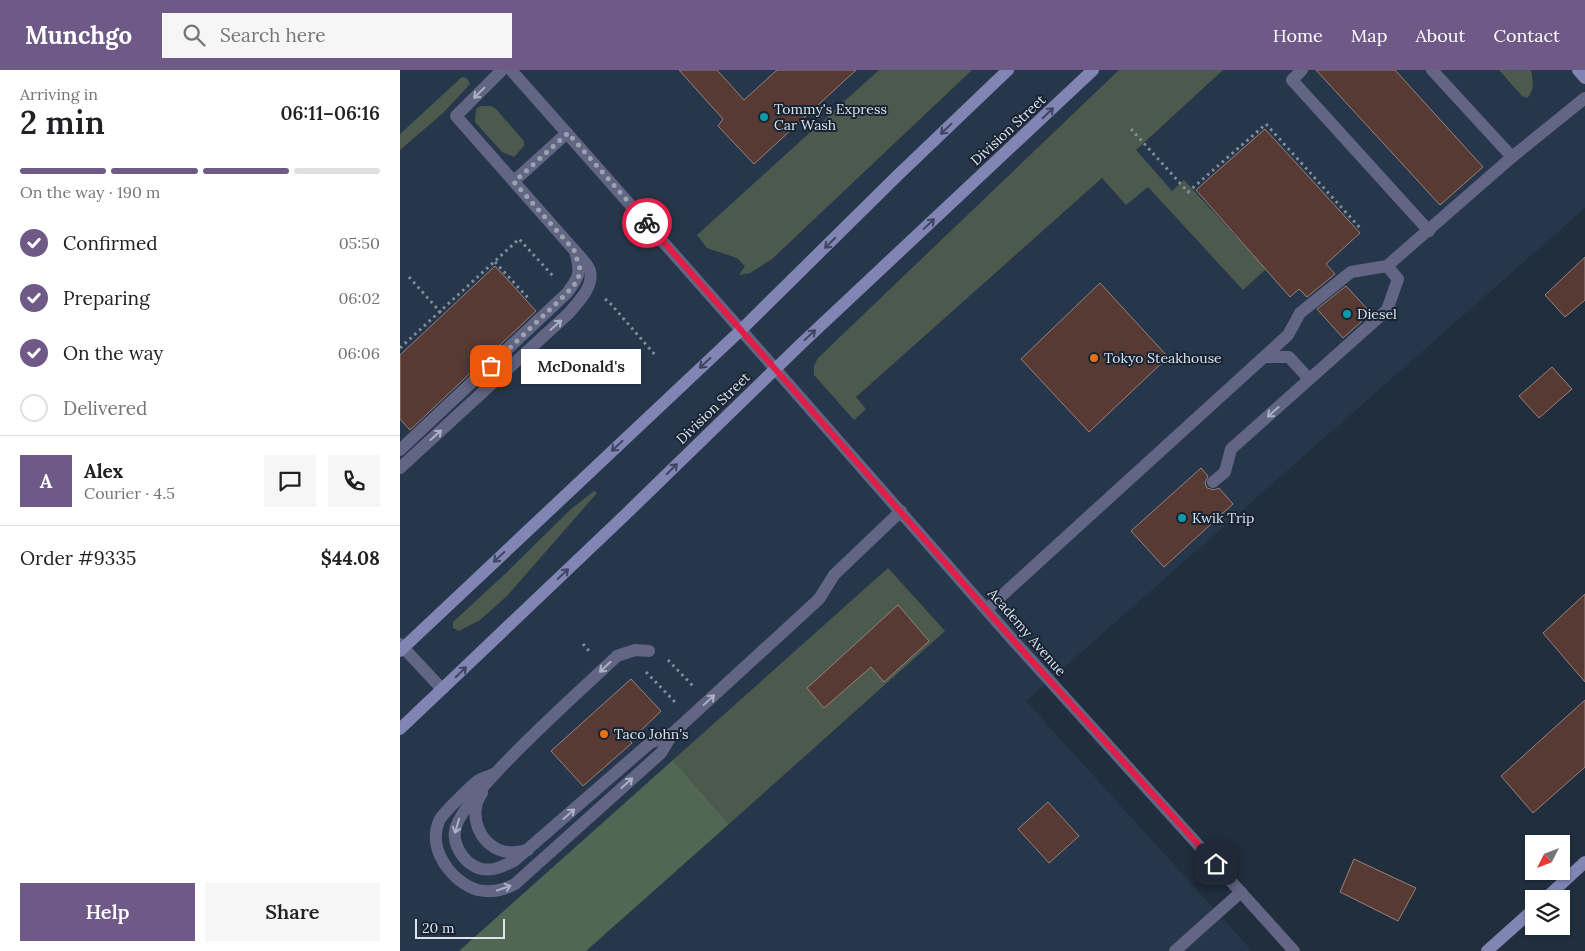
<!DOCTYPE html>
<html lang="en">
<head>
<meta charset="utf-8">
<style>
  :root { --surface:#fff; --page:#f6f6f6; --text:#202124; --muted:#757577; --line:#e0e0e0; --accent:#6f5987 }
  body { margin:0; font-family:Lora,serif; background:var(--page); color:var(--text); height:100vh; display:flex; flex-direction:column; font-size:19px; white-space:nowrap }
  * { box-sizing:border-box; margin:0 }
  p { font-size:16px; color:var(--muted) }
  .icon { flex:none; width:28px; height:28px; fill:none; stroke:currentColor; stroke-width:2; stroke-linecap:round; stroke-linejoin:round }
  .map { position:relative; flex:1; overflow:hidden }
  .details { display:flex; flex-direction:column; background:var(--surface); width:400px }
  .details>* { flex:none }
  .needle { width:32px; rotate:228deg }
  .controls { position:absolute; left:1125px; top:765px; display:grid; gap:10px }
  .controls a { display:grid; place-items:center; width:45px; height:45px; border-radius:0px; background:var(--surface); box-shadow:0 1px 4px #0004; font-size:25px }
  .scale { position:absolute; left:15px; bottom:12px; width:90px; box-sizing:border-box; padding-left:5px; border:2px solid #dbe3ed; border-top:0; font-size:14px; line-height:18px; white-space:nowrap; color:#dbe3ed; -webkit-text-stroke:4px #182433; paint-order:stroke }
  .pin { position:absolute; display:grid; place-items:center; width:42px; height:42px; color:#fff; margin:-21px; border-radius:10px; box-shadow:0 2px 8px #0006 }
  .courier { position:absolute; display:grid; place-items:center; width:50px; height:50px; margin:-25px; border:4px solid #e11d48; border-radius:50%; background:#fff; color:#222; box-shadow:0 1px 6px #0007 }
  .bubble { position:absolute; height:35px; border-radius:0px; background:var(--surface); box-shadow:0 1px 4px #0004; font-size:16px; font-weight:600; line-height:35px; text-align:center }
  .headline em { font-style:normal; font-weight:600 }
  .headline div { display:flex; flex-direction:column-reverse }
  .headline { display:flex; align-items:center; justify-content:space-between; height:85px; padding:0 20px }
  h1 { font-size:32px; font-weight:600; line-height:38px }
  .bar { display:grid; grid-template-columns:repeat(4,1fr); gap:8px 5px; align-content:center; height:60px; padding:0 20px }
  .bar i { height:6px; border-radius:4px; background:var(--line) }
  .bar .current { background:var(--accent) }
  .bar p { grid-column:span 4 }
  .line { display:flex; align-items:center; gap:12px; padding:0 20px; border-top:1px solid var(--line) }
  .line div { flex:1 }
  .round { display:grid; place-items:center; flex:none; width:52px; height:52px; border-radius:0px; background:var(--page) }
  ol { padding:0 20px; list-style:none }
  li { display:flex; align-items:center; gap:15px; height:55px }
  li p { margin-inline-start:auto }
  li .icon { padding:5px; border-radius:50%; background:var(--accent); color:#fff; stroke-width:4 }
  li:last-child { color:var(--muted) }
  li i { width:28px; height:28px; border:2px solid var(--line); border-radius:50% }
  .primary-button { display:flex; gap:10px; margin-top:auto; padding:10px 20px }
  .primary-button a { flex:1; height:58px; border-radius:0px; background:var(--accent); color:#fff; font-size:20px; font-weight:600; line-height:58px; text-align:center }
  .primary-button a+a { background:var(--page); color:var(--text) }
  header { display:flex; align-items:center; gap:30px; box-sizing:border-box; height:70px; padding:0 25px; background:var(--accent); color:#fff }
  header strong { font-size:24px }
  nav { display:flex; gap:28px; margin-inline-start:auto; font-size:18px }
  .search { width:350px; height:45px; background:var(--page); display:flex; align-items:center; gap:12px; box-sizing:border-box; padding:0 18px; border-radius:0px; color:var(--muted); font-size:19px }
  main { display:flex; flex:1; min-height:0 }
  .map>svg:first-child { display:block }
  .built { fill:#27374b }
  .green { fill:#4c5a4d }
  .forest { fill:#516753 }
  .building { fill:#573a34; stroke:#99807a }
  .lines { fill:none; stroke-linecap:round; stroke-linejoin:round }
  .path { stroke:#828d99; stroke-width:3; stroke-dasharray:2.5 4; stroke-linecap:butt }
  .lane { stroke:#626583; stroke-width:12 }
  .street { stroke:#626583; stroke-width:12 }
  .secondary { stroke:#8085b3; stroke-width:12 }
  .oneway { stroke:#abb1c3 }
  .oneway2 { stroke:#3c4660 }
  .done { stroke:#9aa4af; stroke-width:5; stroke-dasharray:0 9 }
  .route { stroke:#e11d48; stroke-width:6 }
  .culture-dot { fill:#0f9aa8; stroke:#182433; stroke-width:2 }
  .food-dot { fill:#e8710a; stroke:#182433; stroke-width:2 }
  .labels { text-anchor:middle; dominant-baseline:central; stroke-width:4; stroke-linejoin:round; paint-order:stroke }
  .poi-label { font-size:14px; fill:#dbe3ed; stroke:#182433; text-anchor:start }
  .street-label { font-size:14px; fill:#dbe3ed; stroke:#182433 }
</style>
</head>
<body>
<header>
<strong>Munchgo</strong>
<div class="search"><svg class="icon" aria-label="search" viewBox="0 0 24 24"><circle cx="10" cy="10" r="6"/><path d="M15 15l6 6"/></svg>Search here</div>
<nav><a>Home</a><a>Map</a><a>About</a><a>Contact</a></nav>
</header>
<main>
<section class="details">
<div class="headline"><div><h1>2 min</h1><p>Arriving in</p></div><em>06:11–06:16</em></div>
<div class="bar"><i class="current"></i><i class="current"></i><i class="current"></i><i></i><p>On the way · 190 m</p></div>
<ol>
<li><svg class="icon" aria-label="check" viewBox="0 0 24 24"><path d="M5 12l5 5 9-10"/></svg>Confirmed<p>05:50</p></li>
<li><svg class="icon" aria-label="check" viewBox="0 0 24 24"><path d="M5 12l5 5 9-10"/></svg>Preparing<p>06:02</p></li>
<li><svg class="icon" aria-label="check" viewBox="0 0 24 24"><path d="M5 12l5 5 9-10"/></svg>On the way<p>06:06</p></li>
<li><i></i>Delivered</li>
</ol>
<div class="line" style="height:90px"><b class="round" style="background:var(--accent);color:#fff">A</b><div><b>Alex</b><p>Courier · 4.5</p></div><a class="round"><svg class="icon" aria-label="chat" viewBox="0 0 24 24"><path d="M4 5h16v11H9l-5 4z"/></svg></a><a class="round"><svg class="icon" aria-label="phone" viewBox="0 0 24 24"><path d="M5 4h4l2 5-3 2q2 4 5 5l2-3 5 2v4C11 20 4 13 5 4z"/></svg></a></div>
<div class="line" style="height:65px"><div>Order #9335</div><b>$44.08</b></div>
<div class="primary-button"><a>Help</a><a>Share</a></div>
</section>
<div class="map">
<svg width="1185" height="881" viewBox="0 0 1185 881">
  <rect width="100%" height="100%" fill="#212e3d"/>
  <polygon class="built" points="0,0 1185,0 1185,138 626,631 852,881 0,881"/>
  <g class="green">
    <polygon points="479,0 572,0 372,189 350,203 339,205 345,196 337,188 307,178 297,165"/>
    <polygon points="719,0 823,0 736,80 772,121 784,110 866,199 843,220 748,117 726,135 702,108 456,327 466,339 454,350 414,305 414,296 418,288"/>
    <path d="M1099,0H1131C1133,11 1135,20 1127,28L1122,26Z"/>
    <polygon points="62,7 67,8 70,14 43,43 0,80 0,64"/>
    <polygon points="81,36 91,36 95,38 124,71 124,76 114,87 102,82 75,52 76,39"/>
    <polygon points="194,421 197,423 107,526 80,550 59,561 53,558 53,552 104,505 170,440"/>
    <polygon points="488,498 545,561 329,754 273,690"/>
  </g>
  <polygon class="forest" points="273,690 329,754 186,881 59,881"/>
  <g class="building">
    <polygon points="279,0 317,0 344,30 377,0 456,0 354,94 318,56 323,49"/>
    <polygon points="916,0 995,0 1083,97 1040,135"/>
    <polygon points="865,59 960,163 926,194 935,204 907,227 899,219 890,227 796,120"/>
    <polygon points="1185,187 1185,230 1165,247 1145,225"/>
    <polygon points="95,196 136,241 10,360 0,349 0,285"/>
    <polygon points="700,213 768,287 689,362 621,289"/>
    <polygon points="946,216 971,243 943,268 917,239"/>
    <polygon points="1152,297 1172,319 1139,348 1119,326"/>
    <polygon points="801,398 808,406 805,413 807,418 814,420 819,418 833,434 764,497 731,461"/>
    <polygon points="1185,524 1185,612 1143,563"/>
    <polygon points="498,535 529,571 484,612 471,597 424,638 407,618"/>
    <polygon points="231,609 261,641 230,671 232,673 183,716 151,681"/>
    <polygon points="1185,630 1185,697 1133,743 1101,706"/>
    <polygon points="648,732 679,766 649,793 618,759"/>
    <polygon points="954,789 1016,818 998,851 940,822"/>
  </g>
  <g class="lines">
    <g class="path">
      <polyline points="731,59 788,122 866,54 961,159"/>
      <polyline points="95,192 130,230"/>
      <polyline points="9,207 43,245"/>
      <polyline points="205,229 210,233 256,286"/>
      <polyline points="0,278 119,169 154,207"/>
      <polyline points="183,574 189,581"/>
      <polyline points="268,590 293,616"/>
      <polyline points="246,602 275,632"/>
    </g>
    <g class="lane">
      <polyline points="111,0 341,260"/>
      <polyline points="902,0 892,10 1029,161"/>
      <polyline points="1032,0 1112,87"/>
      <polyline points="114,111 167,63"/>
      <polyline points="865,287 889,287 909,309"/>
      <path d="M0,380L167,223C179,207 181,204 176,185"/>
      <path d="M0,398L169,243C178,232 194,217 190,201C189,197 185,193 183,190L56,46L102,0"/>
      <polyline points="813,412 825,402 831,379 987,240 998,209 987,196"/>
      <polyline points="587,539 888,265 900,243 951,202 987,196 1112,87 1185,28"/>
      <path d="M249,581L235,580L217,586C187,615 58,728 55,761C53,775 63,790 74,796C88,804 102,797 114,791L250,673L273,663"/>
      <path d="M93,704C89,706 83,708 79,710C72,715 42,744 39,751C27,780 52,812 78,820C91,823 104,820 115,814L261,683L273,663L419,529L434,505L501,441"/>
      <path d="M82,723C66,745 81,779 108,782C114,783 122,781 128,780"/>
      <polyline points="775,881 841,822"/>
    </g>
    <g class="street">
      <polyline points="341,260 612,569 894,881"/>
      <polyline points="0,574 42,619"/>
    </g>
    <g class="secondary">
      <polyline points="1178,0 1185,8"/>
      <polyline points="0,581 341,260 497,106 608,0"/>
      <polyline points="0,659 225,445 401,274 693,0"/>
      <polyline points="1145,829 1185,792"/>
      <polyline points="1087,881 1134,839"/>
    </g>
  </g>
  <defs><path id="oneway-shaft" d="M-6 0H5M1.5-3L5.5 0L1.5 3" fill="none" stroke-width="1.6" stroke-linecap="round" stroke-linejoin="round" transform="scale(1.25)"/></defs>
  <g class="oneway">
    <use href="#oneway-shaft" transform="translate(79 23) rotate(135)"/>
    <use href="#oneway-shaft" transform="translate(156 255) rotate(-42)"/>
    <use href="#oneway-shaft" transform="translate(873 342) rotate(138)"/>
    <use href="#oneway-shaft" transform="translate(36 365) rotate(-42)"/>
    <use href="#oneway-shaft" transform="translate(205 597) rotate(137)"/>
    <use href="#oneway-shaft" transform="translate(309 630) rotate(-43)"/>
    <use href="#oneway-shaft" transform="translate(227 713) rotate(-42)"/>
    <use href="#oneway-shaft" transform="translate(169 744) rotate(-41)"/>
    <use href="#oneway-shaft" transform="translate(57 756) rotate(106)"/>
    <use href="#oneway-shaft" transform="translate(104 818) rotate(-19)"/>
  </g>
  <g class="oneway2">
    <use href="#oneway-shaft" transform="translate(648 43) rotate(-44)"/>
    <use href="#oneway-shaft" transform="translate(546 59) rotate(136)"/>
    <use href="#oneway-shaft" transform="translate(529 154) rotate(-43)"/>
    <use href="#oneway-shaft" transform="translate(430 173) rotate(135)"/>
    <use href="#oneway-shaft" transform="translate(410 265) rotate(-43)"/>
    <use href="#oneway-shaft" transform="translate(305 293) rotate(137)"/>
    <use href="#oneway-shaft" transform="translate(217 376) rotate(137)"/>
    <use href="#oneway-shaft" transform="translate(272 399) rotate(-45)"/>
    <use href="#oneway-shaft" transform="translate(99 487) rotate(137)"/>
    <use href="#oneway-shaft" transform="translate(163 504) rotate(-43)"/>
    <use href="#oneway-shaft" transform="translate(61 602) rotate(-44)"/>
  </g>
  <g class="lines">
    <polyline class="done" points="91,296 167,223 178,210 180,199 174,180 114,112 168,63 247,153"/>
    <polyline class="route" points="247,153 612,569 816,794"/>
  </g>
  <g class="culture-dot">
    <circle cx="364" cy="47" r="5"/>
    <circle cx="947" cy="244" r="5"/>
    <circle cx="782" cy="448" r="5"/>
  </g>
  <g class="food-dot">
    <circle cx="694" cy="288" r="5"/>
    <circle cx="204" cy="664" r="5"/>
  </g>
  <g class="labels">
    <g class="poi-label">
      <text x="374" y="39">Tommy's Express<tspan x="374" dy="16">Car Wash</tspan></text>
      <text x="957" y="244">Diesel</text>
      <text x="704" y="288">Tokyo Steakhouse</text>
      <text x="792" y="448">Kwik Trip</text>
      <text x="214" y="664">Taco John's</text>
    </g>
    <g class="street-label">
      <text transform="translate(608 60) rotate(-43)">Division Street</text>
      <text transform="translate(313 338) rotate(-44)">Division Street</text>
      <text transform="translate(627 562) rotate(49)">Academy Avenue</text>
    </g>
  </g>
</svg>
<div class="controls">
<a><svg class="needle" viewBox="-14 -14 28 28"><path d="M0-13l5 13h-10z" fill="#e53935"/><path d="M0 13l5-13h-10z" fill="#757577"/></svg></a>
<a><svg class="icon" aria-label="layers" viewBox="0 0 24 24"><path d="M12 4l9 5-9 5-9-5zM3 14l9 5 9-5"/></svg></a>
</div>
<div class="scale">20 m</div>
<div class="pin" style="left:91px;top:296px;background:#ea580c"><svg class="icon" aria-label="bag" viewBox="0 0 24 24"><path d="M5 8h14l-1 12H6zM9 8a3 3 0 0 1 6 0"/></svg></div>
<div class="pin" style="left:816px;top:794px;background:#1f2937"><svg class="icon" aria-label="home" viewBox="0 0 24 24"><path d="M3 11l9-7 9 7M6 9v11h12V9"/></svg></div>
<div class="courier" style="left:247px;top:153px"><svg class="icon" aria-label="bike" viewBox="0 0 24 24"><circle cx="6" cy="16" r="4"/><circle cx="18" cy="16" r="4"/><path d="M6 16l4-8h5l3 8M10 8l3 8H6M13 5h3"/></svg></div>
<div class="bubble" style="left:121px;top:279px;width:120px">McDonald's</div>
</div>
</main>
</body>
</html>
